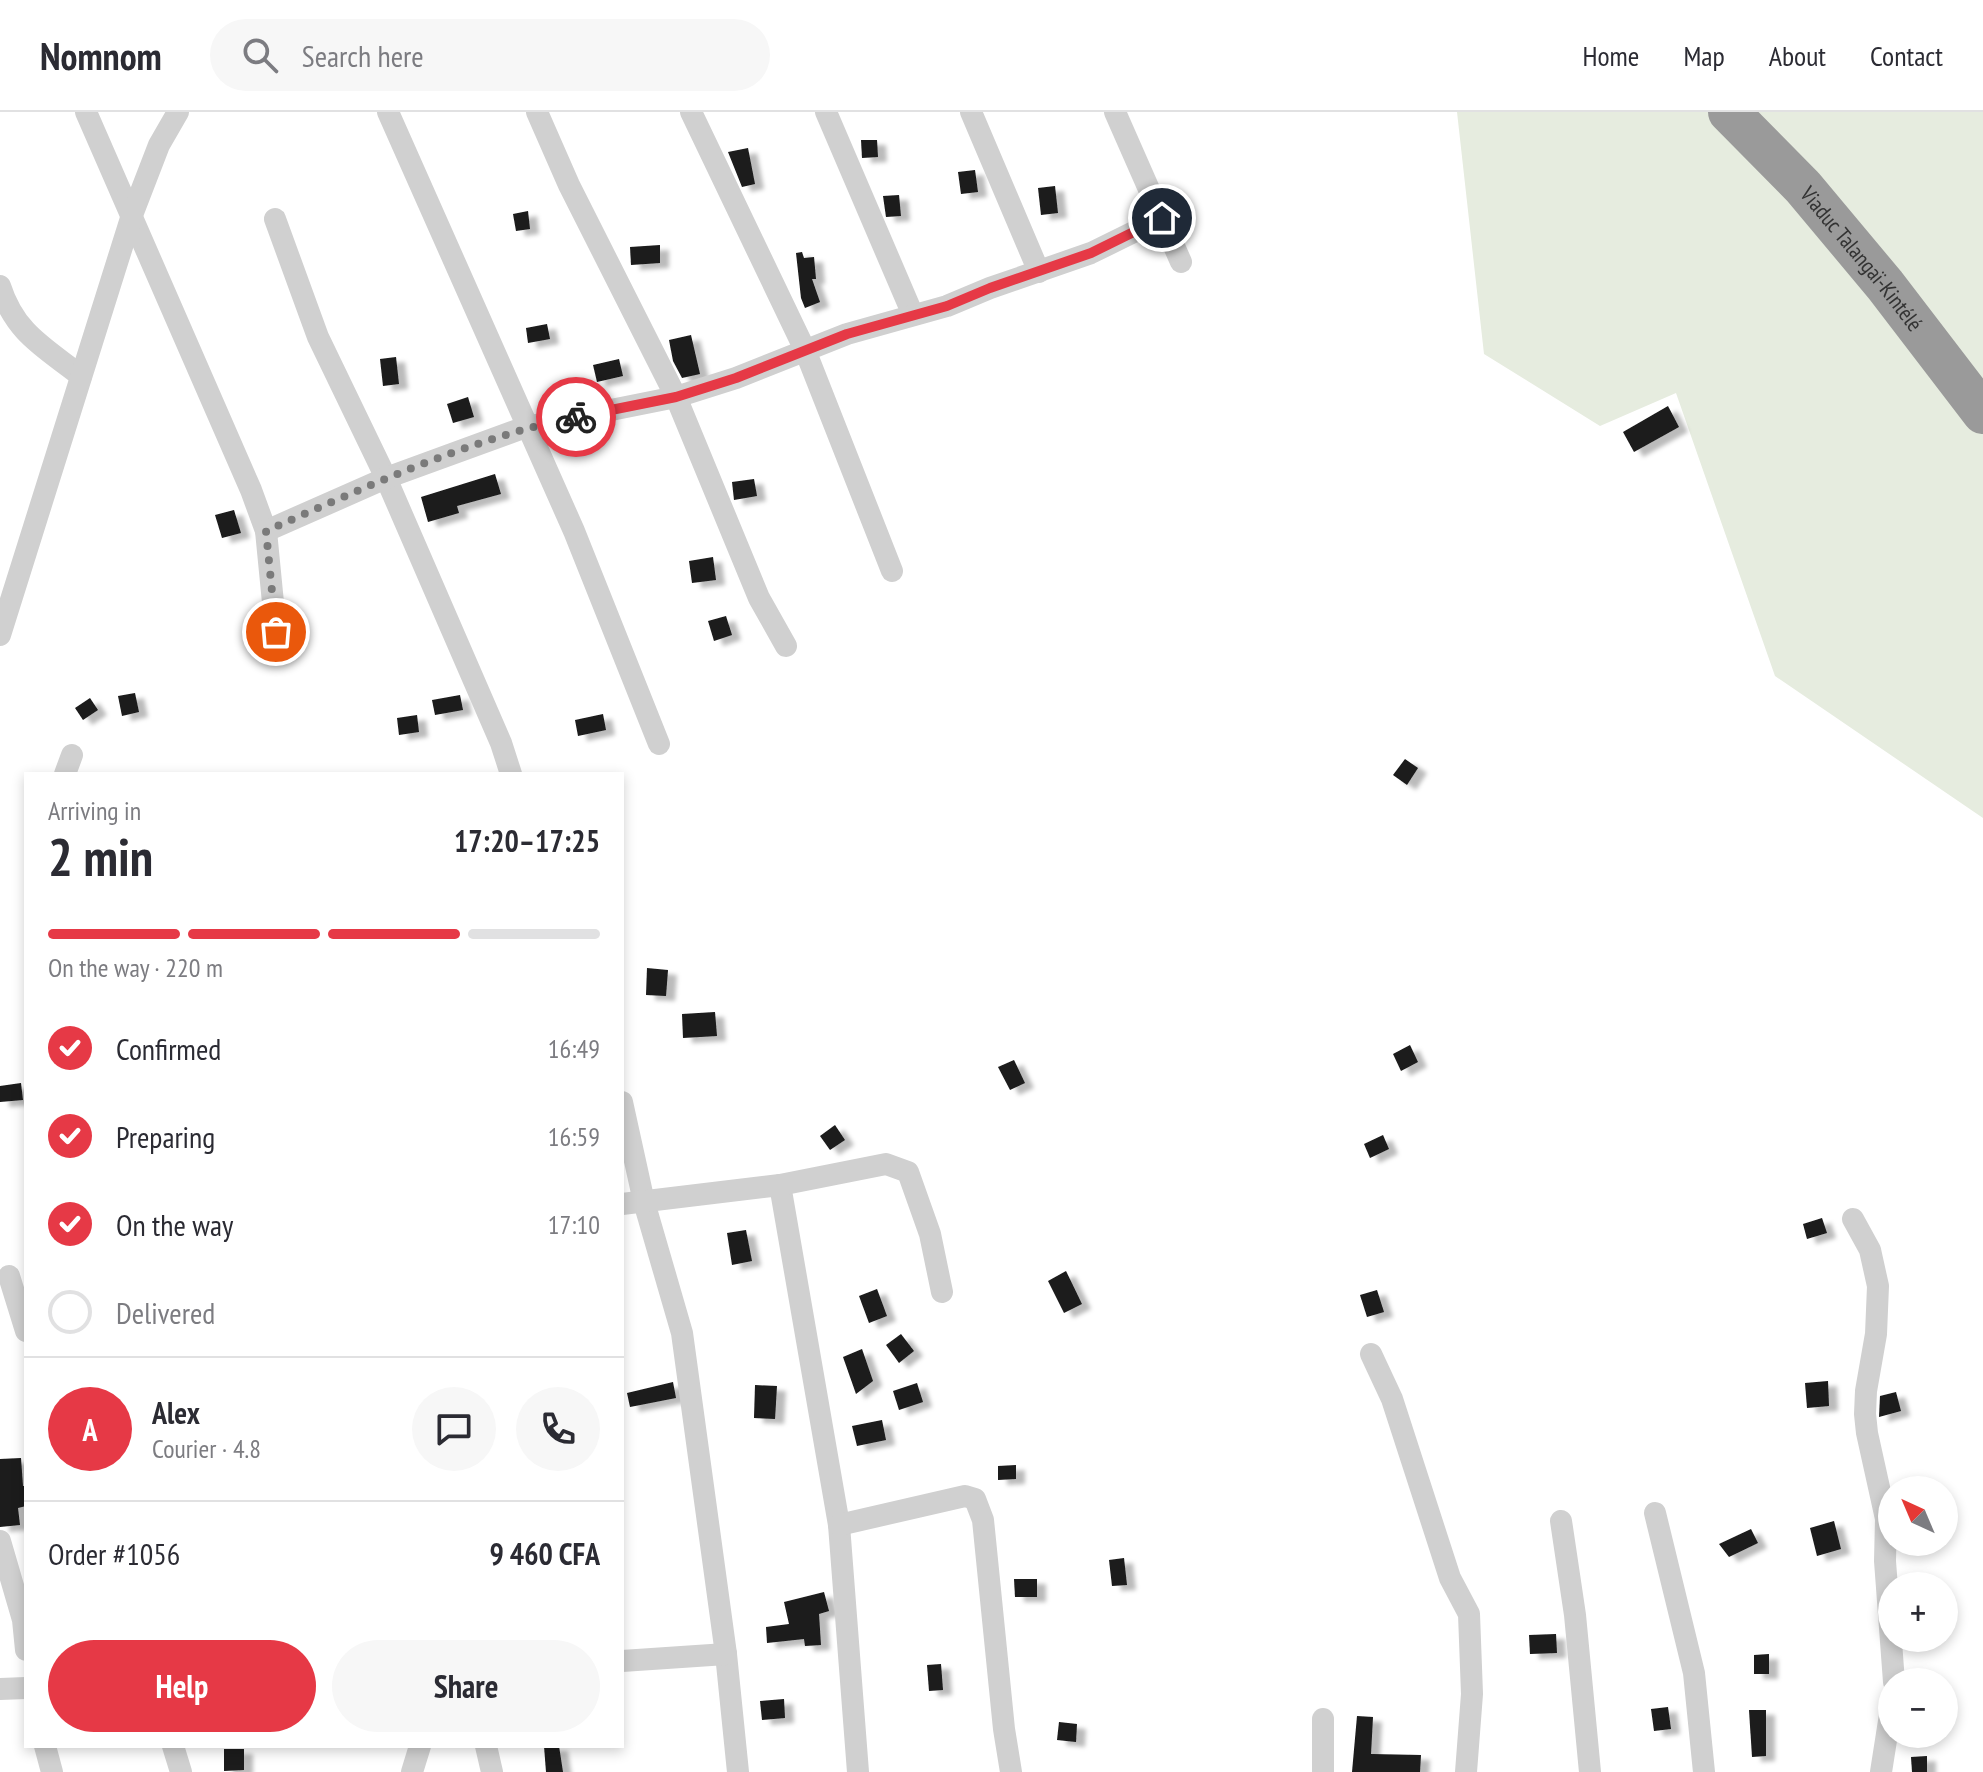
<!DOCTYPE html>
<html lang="en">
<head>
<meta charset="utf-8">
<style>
  :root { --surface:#fff; --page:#f7f7f7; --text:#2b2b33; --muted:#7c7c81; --line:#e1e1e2; --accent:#e63946 }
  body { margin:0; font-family:"PT Sans Narrow",sans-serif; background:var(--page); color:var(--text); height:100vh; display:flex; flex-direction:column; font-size:30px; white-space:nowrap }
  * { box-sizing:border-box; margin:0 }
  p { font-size:26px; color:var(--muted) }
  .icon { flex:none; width:44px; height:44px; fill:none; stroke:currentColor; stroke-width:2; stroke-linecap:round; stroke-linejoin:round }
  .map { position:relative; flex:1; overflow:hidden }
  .drawer { position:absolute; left:24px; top:660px; width:600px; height:976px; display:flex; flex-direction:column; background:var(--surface); border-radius:0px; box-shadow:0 4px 12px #0003 }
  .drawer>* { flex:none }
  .needle { width:52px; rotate:316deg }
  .controls { position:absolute; left:1878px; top:1364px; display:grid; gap:16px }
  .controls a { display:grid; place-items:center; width:80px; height:80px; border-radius:50%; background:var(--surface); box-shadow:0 4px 12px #0003; font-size:40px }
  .pin { position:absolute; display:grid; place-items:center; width:68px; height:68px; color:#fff; margin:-34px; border:4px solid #fff; border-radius:50%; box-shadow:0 2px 8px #0007 }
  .courier { position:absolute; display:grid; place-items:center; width:80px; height:80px; margin:-40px; border:6px solid #e63946; border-radius:50%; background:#fff; color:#222; box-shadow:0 2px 10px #0007 }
  .overview em { font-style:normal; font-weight:600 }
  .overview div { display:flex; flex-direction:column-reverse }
  .overview { display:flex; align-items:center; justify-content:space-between; height:136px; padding:0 24px }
  h1 { font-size:52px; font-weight:600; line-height:60px }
  .bar { display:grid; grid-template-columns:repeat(4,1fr); gap:12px 8px; align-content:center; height:96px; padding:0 24px }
  .bar i { height:10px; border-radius:6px; background:var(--line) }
  .bar .active { background:var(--accent) }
  .bar p { grid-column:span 4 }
  .line { display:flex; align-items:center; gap:20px; padding:0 24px; border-top:2px solid var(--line) }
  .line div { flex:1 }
  .round { display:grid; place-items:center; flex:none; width:84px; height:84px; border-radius:42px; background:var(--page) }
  ol { padding:0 24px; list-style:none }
  li { display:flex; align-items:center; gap:24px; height:88px }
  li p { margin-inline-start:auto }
  li .icon { padding:8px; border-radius:50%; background:var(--accent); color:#fff; stroke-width:4 }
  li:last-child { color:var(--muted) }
  li i { width:44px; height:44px; border:4px solid var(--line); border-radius:50% }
  .button { display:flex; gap:16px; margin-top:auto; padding:16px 24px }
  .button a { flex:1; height:92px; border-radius:48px; background:var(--accent); color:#fff; font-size:32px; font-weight:600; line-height:92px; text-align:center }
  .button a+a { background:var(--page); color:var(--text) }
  header { display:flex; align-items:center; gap:48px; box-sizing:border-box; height:112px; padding:0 40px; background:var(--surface); border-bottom:2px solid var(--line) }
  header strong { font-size:38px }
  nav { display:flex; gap:44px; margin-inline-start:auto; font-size:28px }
  .search { width:560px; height:72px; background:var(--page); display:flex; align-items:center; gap:20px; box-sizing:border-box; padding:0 28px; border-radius:44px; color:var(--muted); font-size:30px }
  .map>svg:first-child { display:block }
  .green { fill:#e6ecdf }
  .building { fill:#1a1a1a; filter:url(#shadow) }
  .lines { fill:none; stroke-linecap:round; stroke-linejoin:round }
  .street { stroke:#d0d0d0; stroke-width:22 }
  .highway { stroke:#9a9a9a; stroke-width:42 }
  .done { stroke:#7a7a7a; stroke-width:8; stroke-dasharray:0 14.4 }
  .route { stroke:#e63946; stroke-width:10 }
  .labels { text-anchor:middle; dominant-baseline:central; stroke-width:8; stroke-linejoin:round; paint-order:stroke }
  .street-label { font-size:22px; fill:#333; stroke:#fff }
</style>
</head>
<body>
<header>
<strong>Nomnom</strong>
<div class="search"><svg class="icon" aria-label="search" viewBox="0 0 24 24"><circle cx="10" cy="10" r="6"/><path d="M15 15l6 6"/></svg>Search here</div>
<nav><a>Home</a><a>Map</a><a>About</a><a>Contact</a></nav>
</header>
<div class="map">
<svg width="1983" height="1660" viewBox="0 0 1983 1660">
  <defs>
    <filter id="shadow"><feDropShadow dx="9" dy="5" stdDeviation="2" flood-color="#0004"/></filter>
  </defs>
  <rect width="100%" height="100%" fill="#fff"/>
  <polygon class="green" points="1457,0 1983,0 1983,706 1775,564 1676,281 1600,314 1484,242"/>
  <g class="building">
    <polygon points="861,28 877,28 878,45 862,46"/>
    <polygon points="748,36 755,72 742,75 728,40"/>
    <polygon points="975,58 978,80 961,82 958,60"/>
    <polygon points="1055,74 1058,101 1041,103 1038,76"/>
    <polygon points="899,83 901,104 886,105 883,84"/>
    <polygon points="528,99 530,117 516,119 513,102"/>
    <polygon points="660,133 660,151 631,153 630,135"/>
    <polygon points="802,140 804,146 814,145 816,167 812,167 820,190 805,196 801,186 796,141"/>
    <polygon points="547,212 550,227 528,231 526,216"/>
    <polygon points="691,223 700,262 682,266 673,249 669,228"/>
    <polygon points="396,245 399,272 383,274 380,247"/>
    <polygon points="619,247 623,264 597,270 593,253"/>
    <polygon points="468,285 474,305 453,311 447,292"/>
    <polygon points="1668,294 1679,315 1634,340 1623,320"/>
    <polygon points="495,362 501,382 457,394 459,401 428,410 421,385"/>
    <polygon points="754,367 757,384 734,388 732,370"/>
    <polygon points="234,398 241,421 222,426 215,403"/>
    <polygon points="713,445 716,468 692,471 689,449"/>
    <polygon points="726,504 732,523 714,529 708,509"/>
    <polygon points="135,581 139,600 122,604 118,584"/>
    <polygon points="460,583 463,598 435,603 432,588"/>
    <polygon points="90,586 98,598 83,608 75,596"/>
    <polygon points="603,602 606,618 578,624 575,608"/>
    <polygon points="417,603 419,620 399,623 397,606"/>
    <polygon points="1405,647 1418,656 1407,673 1393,663"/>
    <polygon points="647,856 668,858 666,884 646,883"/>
    <polygon points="715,900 717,924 683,926 682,902"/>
    <polygon points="1410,933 1418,950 1401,959 1393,942"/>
    <polygon points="1014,948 1025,971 1010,978 998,955"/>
    <polygon points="21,971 23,988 0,990 0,974"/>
    <polygon points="835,1013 845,1028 830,1038 820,1024"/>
    <polygon points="1383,1023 1389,1037 1370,1046 1364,1032"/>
    <polygon points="1822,1106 1827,1121 1807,1127 1803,1112"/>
    <polygon points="746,1118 752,1149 732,1153 727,1121"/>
    <polygon points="1066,1159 1082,1192 1064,1201 1048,1169"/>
    <polygon points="877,1177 887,1204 869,1211 859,1184"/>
    <polygon points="1377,1178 1384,1200 1367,1205 1360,1183"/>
    <polygon points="901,1222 914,1239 899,1251 886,1233"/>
    <polygon points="862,1237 873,1269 856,1282 843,1245"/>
    <polygon points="1828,1269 1829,1294 1807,1296 1805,1271"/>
    <polygon points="673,1270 676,1286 630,1295 627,1281"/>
    <polygon points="917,1271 923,1290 899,1298 893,1279"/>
    <polygon points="755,1273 777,1274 775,1307 754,1306"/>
    <polygon points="1896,1280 1901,1299 1879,1305 1880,1284"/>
    <polygon points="882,1308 886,1328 857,1334 852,1314"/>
    <polygon points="21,1346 23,1374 26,1374 26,1394 18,1396 20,1413 0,1415 0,1347"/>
    <polygon points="1016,1353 1016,1367 998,1368 998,1354"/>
    <polygon points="1834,1409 1841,1437 1817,1444 1810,1416"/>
    <polygon points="1751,1417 1758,1431 1729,1445 1719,1432"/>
    <polygon points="1124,1446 1127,1473 1112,1474 1109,1448"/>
    <polygon points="1014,1467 1037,1467 1037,1485 1015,1485"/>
    <polygon points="824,1480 829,1499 819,1502 821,1533 805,1534 804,1527 767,1531 766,1515 789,1512 784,1490"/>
    <polygon points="1556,1522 1557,1541 1530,1542 1529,1523"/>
    <polygon points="1769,1542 1769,1562 1754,1562 1754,1543"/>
    <polygon points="941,1552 943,1578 929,1579 927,1553"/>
    <polygon points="784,1587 785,1606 762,1608 760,1589"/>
    <polygon points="1668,1595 1671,1617 1654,1619 1651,1597"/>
    <polygon points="1749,1598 1766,1598 1766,1644 1752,1645"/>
    <polygon points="1357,1604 1373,1605 1371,1642 1421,1643 1420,1660 1352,1660"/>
    <polygon points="1059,1610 1077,1612 1076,1630 1057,1628"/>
    <polygon points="544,1634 559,1634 563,1660 546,1660"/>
    <polygon points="224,1637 244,1637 244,1658 224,1659"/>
    <polygon points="1927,1644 1927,1660 1912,1660 1911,1645"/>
  </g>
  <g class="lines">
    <g class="street">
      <polyline points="86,0 251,378 266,419 278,542"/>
      <polyline points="388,0 574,419 659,632"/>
      <polyline points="537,0 569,73 676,285 759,486 786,534"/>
      <polyline points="691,0 805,238 892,459"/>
      <polyline points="826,0 913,203"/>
      <polyline points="971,0 1039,160"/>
      <polyline points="1115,0 1181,150"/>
      <polyline points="275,107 318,225 386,366 501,631 511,662"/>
      <path d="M0,174C15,221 44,235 81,264"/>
      <polyline points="266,419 386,366 526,315 676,285 736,266 847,222 947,194 990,176 1091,141 1162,106"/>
      <polyline points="0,523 132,103 159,33 178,0"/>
      <polyline points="65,662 72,643"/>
      <polyline points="622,990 644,1090 682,1221 726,1542 738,1660"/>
      <polyline points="780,1073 839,1413 858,1660"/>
      <polyline points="622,1092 780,1073 886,1052 908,1060 930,1122 942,1180"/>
      <polyline points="1853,1107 1870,1138 1878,1174 1876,1222 1866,1279 1865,1302 1867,1321 1886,1407 1885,1449 1894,1570"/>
      <polyline points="9,1164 26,1219"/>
      <polyline points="1371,1242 1392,1287 1450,1466 1469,1502 1472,1582 1466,1660"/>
      <polyline points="1655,1401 1694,1561 1704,1660"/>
      <polyline points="1561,1409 1575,1503 1590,1660"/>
      <polyline points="839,1413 965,1384 975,1387 983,1408 1004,1617 1011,1660"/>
      <polyline points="0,1429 23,1508 26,1538"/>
      <polyline points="622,1549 726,1542"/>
      <polyline points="0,1577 26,1576"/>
      <polyline points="1323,1607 1323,1660"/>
      <polyline points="45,1634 52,1660"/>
      <polyline points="173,1634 181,1660"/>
      <polyline points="486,1634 492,1660"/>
      <polyline points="412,1660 420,1634"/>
      <polyline points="1881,1660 1892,1590"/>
    </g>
    <path class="highway" id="s1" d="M1729,0L1803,75L1885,173L1983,301"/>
  </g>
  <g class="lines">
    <path class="done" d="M276,520L266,419C366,375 468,327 576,305"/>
    <polyline class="route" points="576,305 676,285 736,266 847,222 947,194 990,176 1091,141 1162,106"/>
  </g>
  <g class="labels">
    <g class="street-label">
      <text stroke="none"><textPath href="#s1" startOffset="198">Viaduc Talangaï-Kintélé</textPath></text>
    </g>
  </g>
</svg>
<div class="controls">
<a><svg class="needle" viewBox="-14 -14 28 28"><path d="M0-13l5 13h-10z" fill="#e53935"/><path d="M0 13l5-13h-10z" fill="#7c7c81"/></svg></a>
<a>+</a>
<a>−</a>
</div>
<div class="pin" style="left:276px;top:520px;background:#ea580c"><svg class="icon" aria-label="bag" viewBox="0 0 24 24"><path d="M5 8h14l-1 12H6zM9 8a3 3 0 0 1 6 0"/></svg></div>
<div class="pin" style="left:1162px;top:106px;background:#1f2937"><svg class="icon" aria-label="home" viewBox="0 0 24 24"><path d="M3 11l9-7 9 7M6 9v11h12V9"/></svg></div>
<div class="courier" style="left:576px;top:305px"><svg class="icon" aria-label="bike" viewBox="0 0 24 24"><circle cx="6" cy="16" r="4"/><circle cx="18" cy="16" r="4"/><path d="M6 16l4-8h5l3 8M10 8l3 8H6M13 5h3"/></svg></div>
<section class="drawer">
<div class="overview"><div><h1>2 min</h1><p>Arriving in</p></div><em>17:20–17:25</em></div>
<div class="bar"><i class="active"></i><i class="active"></i><i class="active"></i><i></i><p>On the way · 220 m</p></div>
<ol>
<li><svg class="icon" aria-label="check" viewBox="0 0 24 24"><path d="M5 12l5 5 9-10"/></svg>Confirmed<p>16:49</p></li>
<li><svg class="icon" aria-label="check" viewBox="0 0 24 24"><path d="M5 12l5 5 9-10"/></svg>Preparing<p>16:59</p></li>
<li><svg class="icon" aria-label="check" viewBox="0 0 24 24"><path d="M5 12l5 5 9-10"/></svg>On the way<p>17:10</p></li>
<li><i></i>Delivered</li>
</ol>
<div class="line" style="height:144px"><b class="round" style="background:var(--accent);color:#fff">A</b><div><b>Alex</b><p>Courier · 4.8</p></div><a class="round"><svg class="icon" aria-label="chat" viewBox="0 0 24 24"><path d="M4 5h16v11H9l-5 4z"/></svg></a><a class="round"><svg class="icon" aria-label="phone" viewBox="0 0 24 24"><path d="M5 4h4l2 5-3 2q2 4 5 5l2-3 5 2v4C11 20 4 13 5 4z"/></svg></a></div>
<div class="line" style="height:104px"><div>Order #1056</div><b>9 460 CFA</b></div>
<div class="button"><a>Help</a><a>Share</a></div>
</section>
</div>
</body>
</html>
